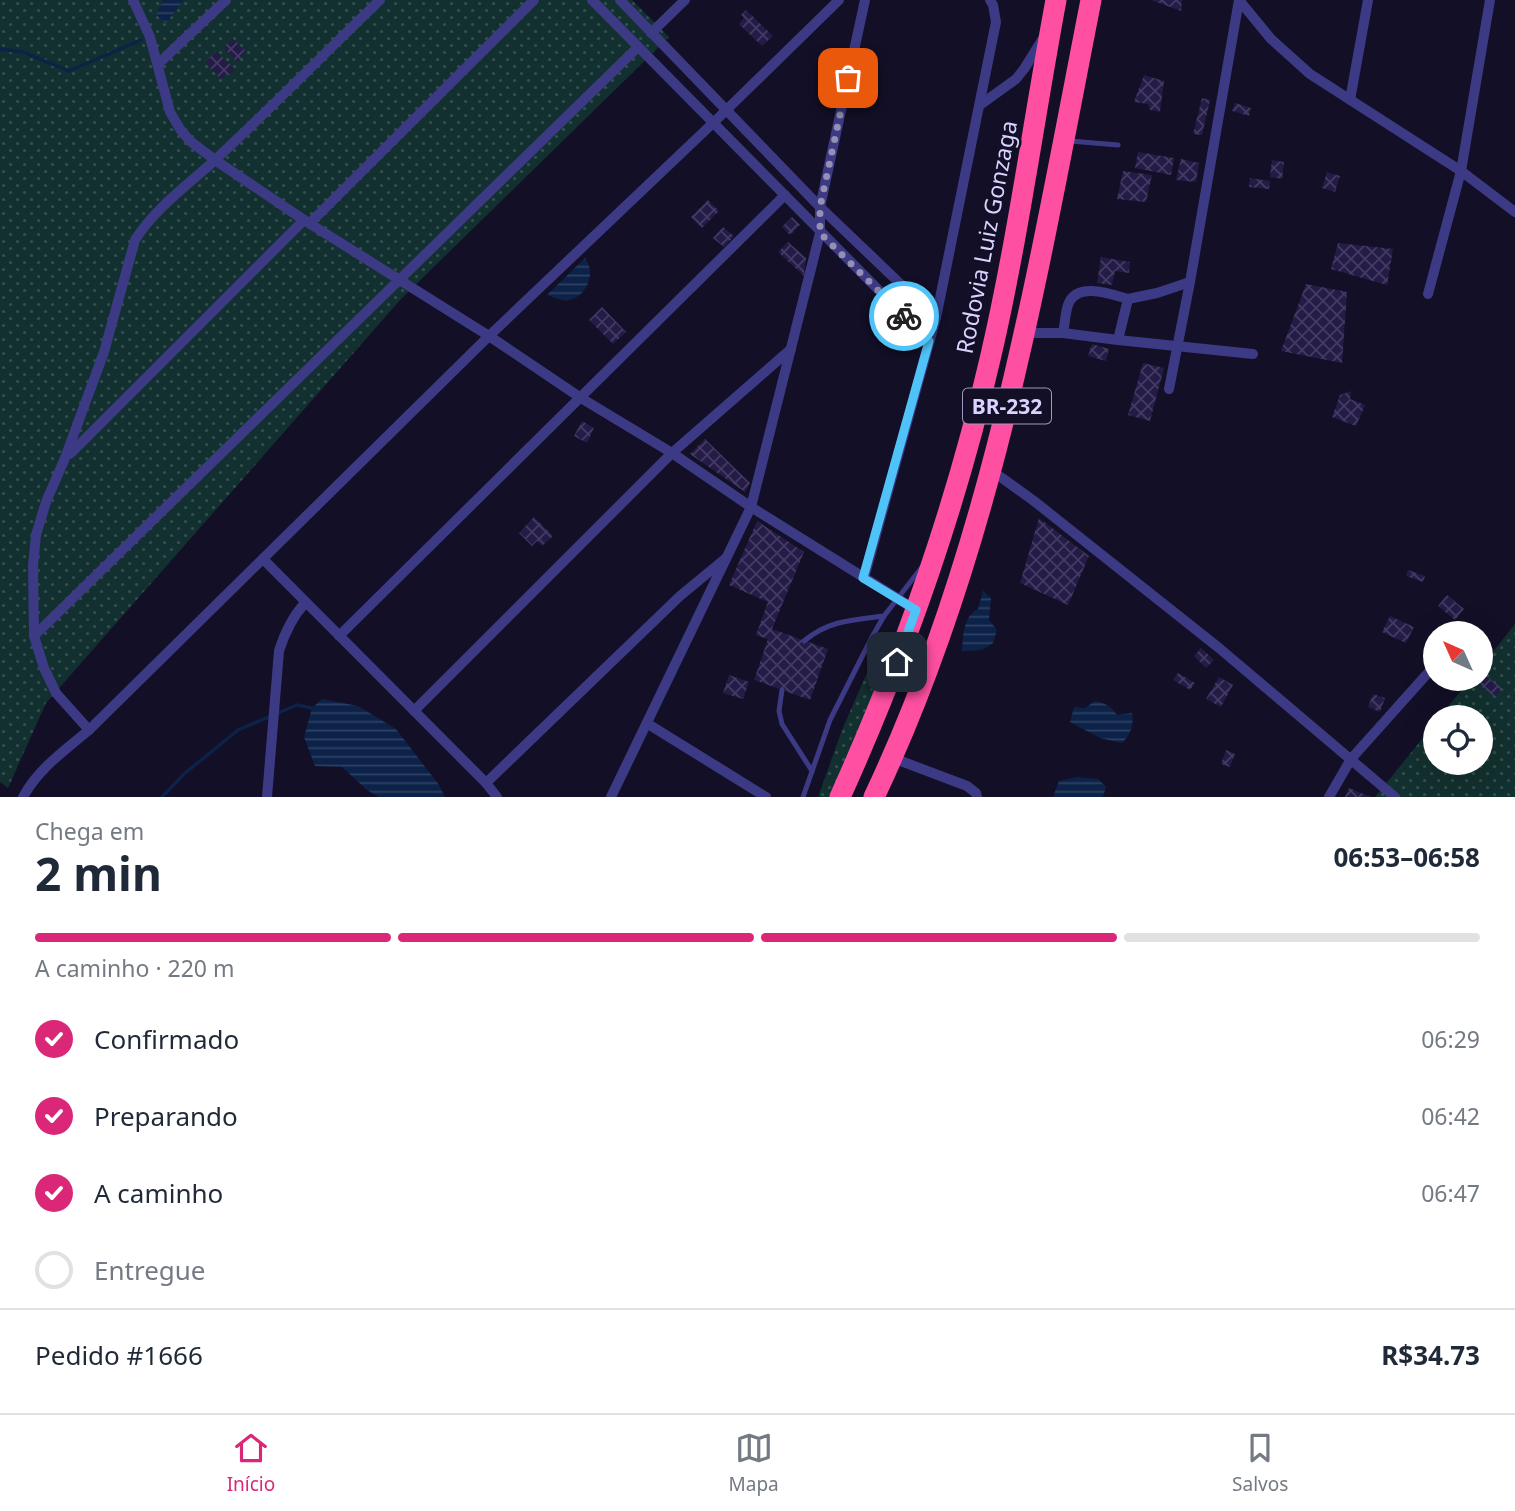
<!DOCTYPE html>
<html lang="pt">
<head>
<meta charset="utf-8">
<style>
  :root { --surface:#fff; --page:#f2f2f3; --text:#1f2937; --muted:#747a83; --line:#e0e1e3; --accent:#db2777 }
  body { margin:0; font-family:"Noto Sans",sans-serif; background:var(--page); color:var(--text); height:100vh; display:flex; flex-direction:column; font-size:26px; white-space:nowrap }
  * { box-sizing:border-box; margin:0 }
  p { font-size:23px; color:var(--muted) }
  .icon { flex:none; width:38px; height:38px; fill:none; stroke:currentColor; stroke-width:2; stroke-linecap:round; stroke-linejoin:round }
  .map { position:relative; height:797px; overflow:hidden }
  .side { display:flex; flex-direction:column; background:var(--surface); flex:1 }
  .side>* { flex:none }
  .needle { width:46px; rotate:315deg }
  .fabs { position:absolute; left:1423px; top:621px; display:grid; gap:14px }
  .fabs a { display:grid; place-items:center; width:70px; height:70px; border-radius:50%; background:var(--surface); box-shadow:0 7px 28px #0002; font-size:35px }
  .pin { position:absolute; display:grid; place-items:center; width:60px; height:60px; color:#fff; margin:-30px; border-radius:14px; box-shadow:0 4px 10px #0006 }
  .courier { position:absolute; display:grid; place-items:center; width:70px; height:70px; margin:-35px; border:5px solid #4fc3f7; border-radius:50%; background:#fff; color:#222; box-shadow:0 2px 9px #0007 }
  .headline em { font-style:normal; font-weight:700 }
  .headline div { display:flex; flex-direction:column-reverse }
  .headline { display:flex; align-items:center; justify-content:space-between; height:119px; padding:0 35px }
  h1 { font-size:46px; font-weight:700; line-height:52px }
  .bar { display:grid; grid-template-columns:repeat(4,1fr); gap:10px 7px; align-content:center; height:84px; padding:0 35px }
  .bar i { height:9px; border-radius:5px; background:var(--line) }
  .bar .on { background:var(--accent) }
  .bar p { grid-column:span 4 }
  .line { display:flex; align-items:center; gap:18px; padding:0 35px; border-top:2px solid var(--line) }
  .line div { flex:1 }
  ol { padding:0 35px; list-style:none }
  li { display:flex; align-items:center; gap:21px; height:77px }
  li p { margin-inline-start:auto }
  li .icon { padding:7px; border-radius:50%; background:var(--accent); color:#fff; stroke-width:4 }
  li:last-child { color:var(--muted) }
  li i { width:38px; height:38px; border:4px solid var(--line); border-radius:50% }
  .tab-bar { display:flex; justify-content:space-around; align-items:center; height:98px; border-top:2px solid var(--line); background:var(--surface); font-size:19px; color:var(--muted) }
  .tab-bar a { display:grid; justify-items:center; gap:4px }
  .tab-bar .on { color:var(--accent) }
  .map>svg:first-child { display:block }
  .grass { fill:url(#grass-dots) }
  .water { fill:url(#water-rules) }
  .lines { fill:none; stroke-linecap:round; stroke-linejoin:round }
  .stream { stroke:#0c2248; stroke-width:3.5 }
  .building { fill:url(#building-cross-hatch) }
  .lane { stroke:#3d3a85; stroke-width:5 }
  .street { stroke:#3d3a85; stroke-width:10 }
  .highway { stroke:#ff4fa3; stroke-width:21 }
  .done { stroke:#948fb3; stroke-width:7; stroke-dasharray:0 12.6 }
  .route { stroke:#4fc3f7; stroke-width:9 }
  .labels { text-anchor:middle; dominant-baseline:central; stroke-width:5; stroke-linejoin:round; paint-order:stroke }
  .shield { fill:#130f26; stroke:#9e99be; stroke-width:2 }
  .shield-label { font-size:21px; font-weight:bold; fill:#d9d4ff }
  .street-label { font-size:23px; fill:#d9d4ff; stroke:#130f26 }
</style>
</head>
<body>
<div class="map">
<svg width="1515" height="797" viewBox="0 0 1515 797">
  <defs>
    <pattern id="grass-dots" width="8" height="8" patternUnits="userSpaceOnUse" patternTransform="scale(1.75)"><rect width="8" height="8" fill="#12302f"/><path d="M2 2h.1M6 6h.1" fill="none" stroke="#344d4e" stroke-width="1.8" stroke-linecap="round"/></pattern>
    <pattern id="water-rules" width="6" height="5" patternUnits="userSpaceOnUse" patternTransform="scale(1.75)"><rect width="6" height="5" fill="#0c2248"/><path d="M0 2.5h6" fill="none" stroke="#2f4163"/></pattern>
    <pattern id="building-cross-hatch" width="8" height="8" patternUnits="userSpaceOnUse" patternTransform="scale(1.75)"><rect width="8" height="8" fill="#241b47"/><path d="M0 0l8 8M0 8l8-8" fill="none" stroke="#433b63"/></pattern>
  </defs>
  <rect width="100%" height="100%" fill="#130f26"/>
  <g class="grass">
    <polygon points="0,0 632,0 669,37 401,299 46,703 8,788 0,782"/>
    <polygon points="1515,624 1515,797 1375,797 1435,723 1435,763 1480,763 1480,718 1439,717 1471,679 1480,679 1481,667"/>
    <polygon points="900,646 830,797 818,797 842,730 869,668"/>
  </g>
  <g class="water">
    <polygon points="163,0 184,0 166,23 156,15"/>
    <path d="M585,258C596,272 588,295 570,300C563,302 553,297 547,295Z"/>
    <path d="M983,591L991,598L989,620L997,630L993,643L982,650L962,651C963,637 963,616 978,609Z"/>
    <polygon points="322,699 358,706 396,729 439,785 445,797 379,797 367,790 342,767 315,766 304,737 312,708"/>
    <path d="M1095,701C1105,703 1111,706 1117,715L1132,713C1134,724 1131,735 1122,743L1100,738L1070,722L1074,707L1085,708Z"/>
    <polygon points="1077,777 1098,779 1106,787 1103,797 1053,797 1059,781"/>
  </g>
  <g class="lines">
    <g class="stream">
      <polyline points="0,49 23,52 69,71 141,40"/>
      <polyline points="162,797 184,774 238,730 297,705 316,709"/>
    </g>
  </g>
  <g class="building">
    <polygon points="1151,0 1182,0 1181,11"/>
    <polygon points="746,10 773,36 762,46 739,24 744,18 741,15"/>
    <polygon points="233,39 246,52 237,62 224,48"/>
    <polygon points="216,51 235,69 228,76 226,74 221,79 205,62"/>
    <polygon points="1144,75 1164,81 1160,112 1150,110 1148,104 1134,102"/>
    <polygon points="1202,98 1210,100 1202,135 1193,134"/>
    <polygon points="1235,103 1251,108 1249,116 1232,111"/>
    <polygon points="1138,152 1174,158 1171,175 1135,168"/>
    <polygon points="1181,159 1199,163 1196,182 1176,180"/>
    <polygon points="1272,160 1284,162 1282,179 1270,177"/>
    <polygon points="1123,171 1152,175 1146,202 1117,199"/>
    <polygon points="1327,172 1340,176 1335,192 1322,188"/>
    <polygon points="1250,178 1270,181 1269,189 1249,187"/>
    <polygon points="708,200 719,211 702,228 691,217"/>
    <polygon points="792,217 800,225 790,235 782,227"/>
    <polygon points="723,227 734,236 724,247 713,238"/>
    <polygon points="788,242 806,258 804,276 778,252"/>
    <polygon points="1338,243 1393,249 1387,285 1331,269"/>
    <polygon points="1101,257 1130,262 1129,273 1115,271 1112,285 1097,283"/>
    <polygon points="1306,284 1347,292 1342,363 1281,351"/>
    <polygon points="602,307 626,332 613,344 589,320"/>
    <polygon points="1092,344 1109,349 1106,361 1088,356"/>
    <polygon points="1143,363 1164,368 1150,421 1128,415"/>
    <polygon points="1351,391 1350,399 1365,405 1356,426 1332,417 1340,395"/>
    <polygon points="582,421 594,428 587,443 574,436"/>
    <polygon points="705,439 750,483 745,492 690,454"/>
    <polygon points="534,517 553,536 542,546 537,541 532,546 519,533"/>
    <polygon points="1039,518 1089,556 1068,605 1020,583"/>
    <polygon points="757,521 804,552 772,629 828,649 810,700 754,680 768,639 756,635 768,602 729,585"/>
    <polygon points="1408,570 1425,576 1423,582 1406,576"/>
    <polygon points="1447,595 1464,609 1455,620 1438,606"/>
    <polygon points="1390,616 1414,627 1406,643 1382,632"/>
    <polygon points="1201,648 1214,660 1206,668 1194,656"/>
    <polygon points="1480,671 1502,688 1495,697 1474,681 1476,679 1480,679"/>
    <polygon points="1178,673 1195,683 1190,690 1173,680"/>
    <polygon points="729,675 749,682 743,699 723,693"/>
    <polygon points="1219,677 1233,685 1221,707 1206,699"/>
    <polygon points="1373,694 1385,698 1380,712 1368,707"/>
    <polygon points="1226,750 1235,754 1230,767 1221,764"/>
    <polygon points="1349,788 1371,797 1345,797"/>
  </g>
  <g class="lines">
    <g class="lane">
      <polyline points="1070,141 1118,145"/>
      <path d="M804,641C829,620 853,620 884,616"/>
      <polyline points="782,690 779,711 782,724 812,771"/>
      <polyline points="803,797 830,720 872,637 884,616 922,567"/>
    </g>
    <g class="street">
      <polyline points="133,0 150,37 170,112 180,129 190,141 215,160 304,220 489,336 581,398 672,453 751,507 916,610"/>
      <polyline points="592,0 929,341"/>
      <polyline points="620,0 820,207 936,318"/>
      <polyline points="1239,0 1271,39 1310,74 1461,171 1515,212"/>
      <polyline points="651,33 685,0"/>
      <polyline points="158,64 226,0"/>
      <polyline points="1350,100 1368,0"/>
      <polyline points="980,105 1016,79 1024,69 1044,37"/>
      <polyline points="310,223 534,0"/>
      <polyline points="1428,294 1461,171 1490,0"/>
      <polyline points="1026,333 1063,333 1118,340 1128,299 1157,293 1190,282 1239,0"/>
      <path d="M1063,333C1065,324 1065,314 1068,305C1076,281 1111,294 1128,299"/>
      <polyline points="1118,340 1253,354"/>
      <polyline points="1169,389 1190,282"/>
      <polyline points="70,454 304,220"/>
      <polyline points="991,470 1034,501 1219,648 1395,797"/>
      <polyline points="263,559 486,783 497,797"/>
      <polyline points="864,578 936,318 996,22 993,5 990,0"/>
      <polyline points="1463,634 1466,630"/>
      <polyline points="34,636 638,47"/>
      <polyline points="339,636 785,195"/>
      <polyline points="414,711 672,453 791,349"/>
      <polyline points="648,724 766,797"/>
      <path d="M89,730L56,693L44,668L34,636L33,566L36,535L46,502L65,458L104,352L135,240C155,208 188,185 215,160C271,108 325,53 380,0"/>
      <polyline points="893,758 967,786 976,793 977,797"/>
      <polyline points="486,783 680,596 726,558"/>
      <path d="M23,797C38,769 65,750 89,730L489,336L713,123L839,0"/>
      <path d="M267,797L279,651C285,632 292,617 305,603"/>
      <polyline points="611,797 751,507 820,233 820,207 865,0"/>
      <polyline points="1329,797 1351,759 1435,665"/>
    </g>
    <g class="highway">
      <path d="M840,797C904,655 956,507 991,355C1018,238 1034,118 1056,0"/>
      <path d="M874,797C993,546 1038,270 1091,0"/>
    </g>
  </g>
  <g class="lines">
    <polyline class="done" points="848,78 820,207 820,233 904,316"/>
    <polyline class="route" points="897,662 916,610 863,578 929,341 904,316"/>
  </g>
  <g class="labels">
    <rect class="shield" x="963" y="388.5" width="88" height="35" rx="5"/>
    <g class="shield-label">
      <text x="1007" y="406">BR-232</text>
    </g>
    <g class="street-label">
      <text transform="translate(986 237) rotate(-79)">Rodovia Luiz Gonzaga</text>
    </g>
  </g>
</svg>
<div class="fabs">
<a><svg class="needle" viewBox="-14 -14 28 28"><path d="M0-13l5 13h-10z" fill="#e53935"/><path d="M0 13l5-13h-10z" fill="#747a83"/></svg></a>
<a><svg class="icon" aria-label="locate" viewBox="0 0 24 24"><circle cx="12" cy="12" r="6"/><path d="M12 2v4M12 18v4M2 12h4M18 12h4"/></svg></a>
</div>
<div class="pin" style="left:848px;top:78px;background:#ea580c"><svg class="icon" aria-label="bag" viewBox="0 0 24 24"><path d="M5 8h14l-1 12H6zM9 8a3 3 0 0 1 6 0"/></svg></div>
<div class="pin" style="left:897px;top:662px;background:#1f2937"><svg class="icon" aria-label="home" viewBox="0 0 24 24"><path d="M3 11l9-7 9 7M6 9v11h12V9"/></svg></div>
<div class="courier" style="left:904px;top:316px"><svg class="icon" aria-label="bike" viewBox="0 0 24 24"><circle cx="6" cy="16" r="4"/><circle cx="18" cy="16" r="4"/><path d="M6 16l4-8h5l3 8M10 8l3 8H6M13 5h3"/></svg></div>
</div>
<section class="side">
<div class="headline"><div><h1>2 min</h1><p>Chega em</p></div><em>06:53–06:58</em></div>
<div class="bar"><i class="on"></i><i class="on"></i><i class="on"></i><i></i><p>A caminho · 220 m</p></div>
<ol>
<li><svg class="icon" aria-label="check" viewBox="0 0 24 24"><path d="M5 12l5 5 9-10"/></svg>Confirmado<p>06:29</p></li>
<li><svg class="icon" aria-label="check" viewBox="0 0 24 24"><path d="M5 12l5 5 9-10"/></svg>Preparando<p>06:42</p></li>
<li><svg class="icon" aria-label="check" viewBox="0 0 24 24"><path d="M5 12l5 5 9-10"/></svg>A caminho<p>06:47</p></li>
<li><i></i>Entregue</li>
</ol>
<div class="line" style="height:91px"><div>Pedido #1666</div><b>R$34.73</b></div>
</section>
<nav class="tab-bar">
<a class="on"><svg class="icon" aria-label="home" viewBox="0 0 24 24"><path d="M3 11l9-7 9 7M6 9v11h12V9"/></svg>Início</a>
<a><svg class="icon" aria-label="map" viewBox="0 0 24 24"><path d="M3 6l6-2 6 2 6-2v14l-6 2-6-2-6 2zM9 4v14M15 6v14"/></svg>Mapa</a>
<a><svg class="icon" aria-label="saved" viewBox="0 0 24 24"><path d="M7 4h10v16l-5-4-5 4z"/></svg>Salvos</a>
</nav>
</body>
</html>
